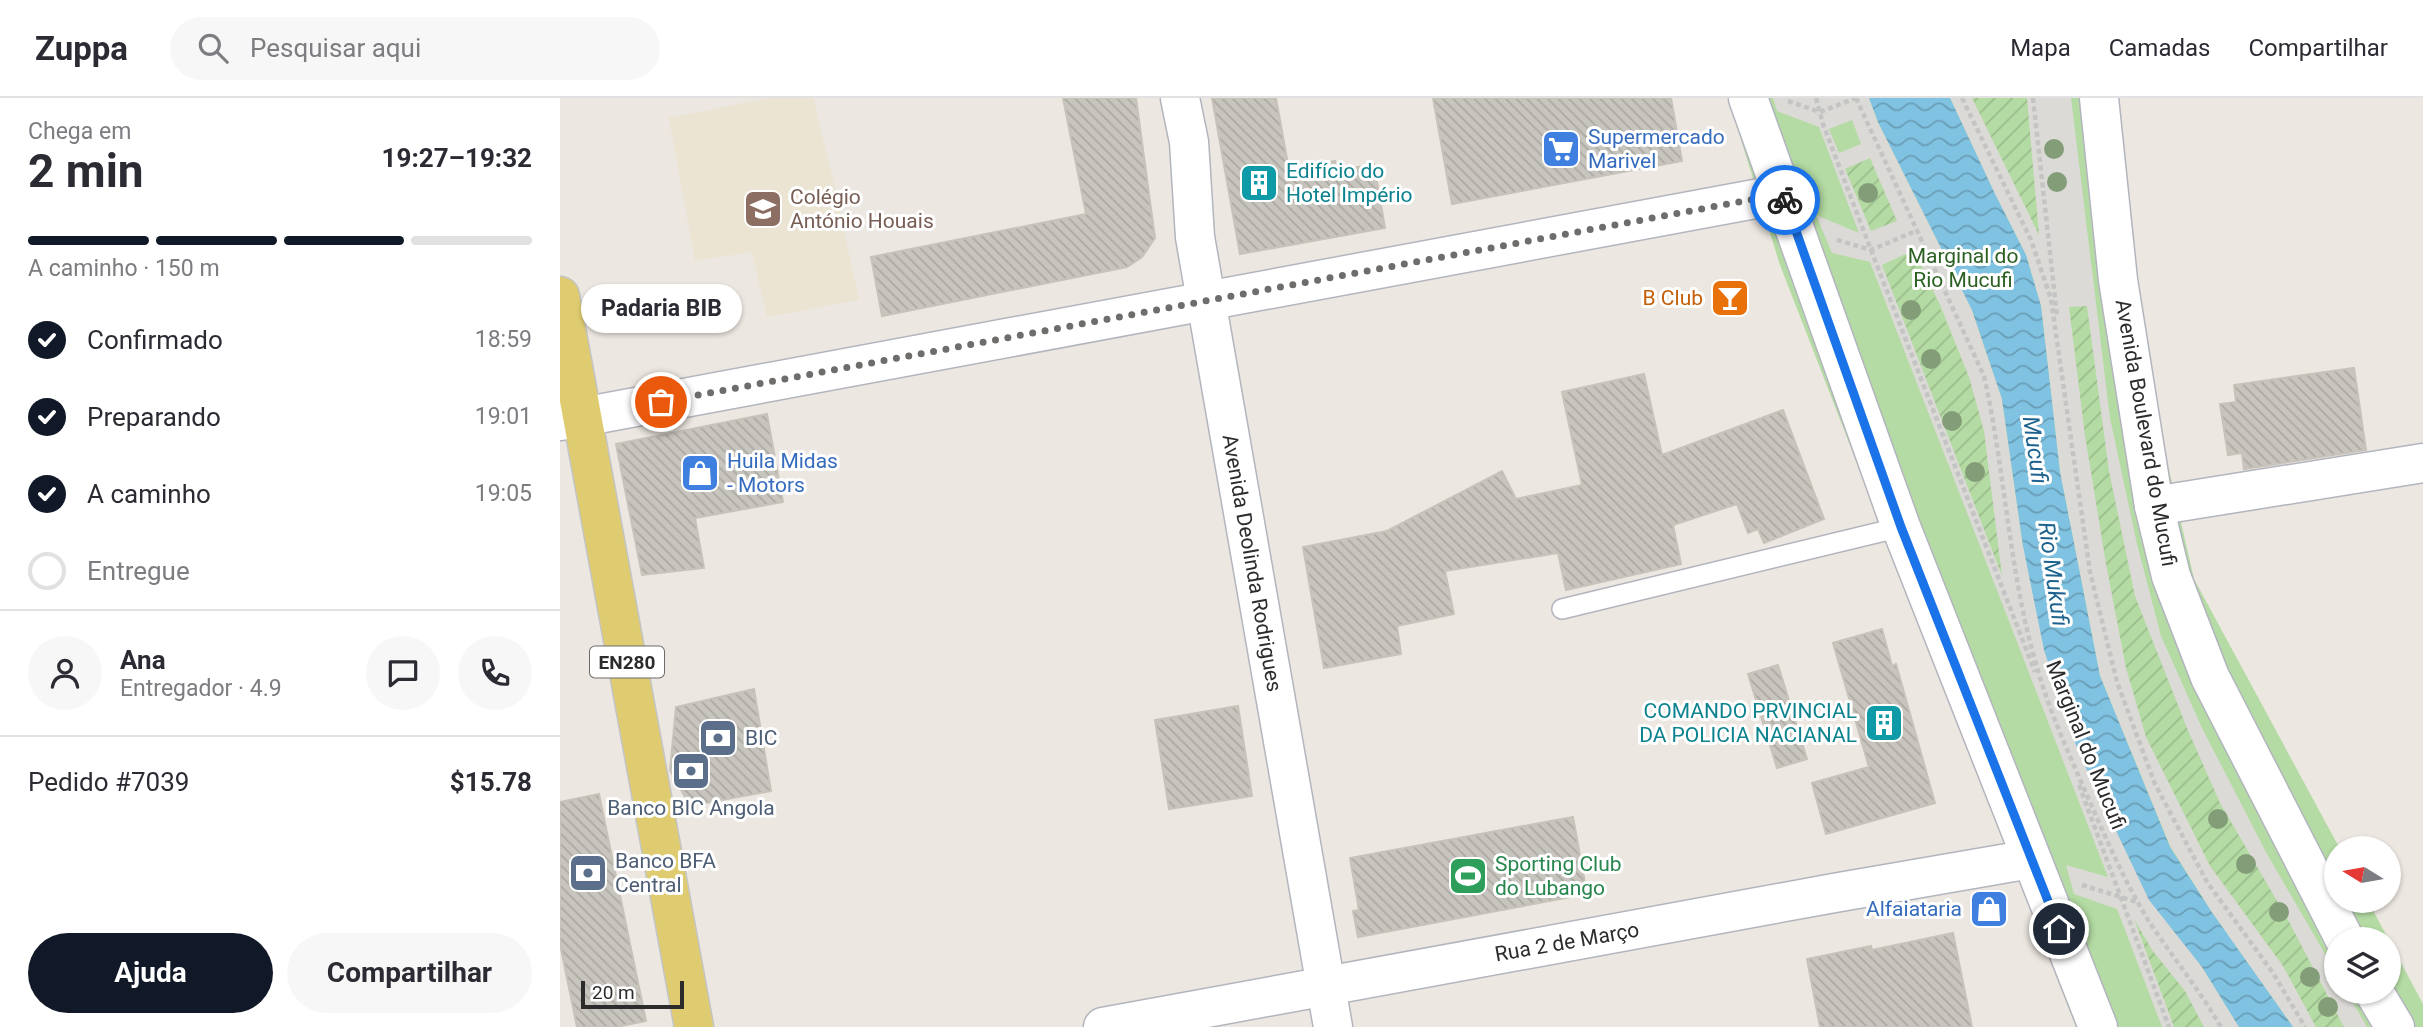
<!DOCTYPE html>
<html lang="pt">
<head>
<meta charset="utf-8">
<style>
  :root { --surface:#fff; --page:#f7f7f7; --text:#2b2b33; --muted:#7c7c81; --line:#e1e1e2; --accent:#111827 }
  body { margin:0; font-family:Roboto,sans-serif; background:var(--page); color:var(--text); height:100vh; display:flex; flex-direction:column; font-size:26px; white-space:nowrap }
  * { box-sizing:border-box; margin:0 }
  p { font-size:23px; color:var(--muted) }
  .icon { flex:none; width:38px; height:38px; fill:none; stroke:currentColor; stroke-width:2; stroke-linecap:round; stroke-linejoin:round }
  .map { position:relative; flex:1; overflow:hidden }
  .drawer { display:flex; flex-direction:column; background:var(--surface); width:560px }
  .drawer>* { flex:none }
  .needle { width:46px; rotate:281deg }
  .controls { position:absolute; left:1764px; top:738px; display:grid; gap:14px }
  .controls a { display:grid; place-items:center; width:77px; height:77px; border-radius:50%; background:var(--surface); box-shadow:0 2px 5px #0004; font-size:35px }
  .scale { position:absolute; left:21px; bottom:18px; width:103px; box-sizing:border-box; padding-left:7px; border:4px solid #2c2c2c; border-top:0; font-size:19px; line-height:24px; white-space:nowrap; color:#2c2c2c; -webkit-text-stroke:5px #fff; paint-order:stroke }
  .pin { position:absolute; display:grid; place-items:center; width:60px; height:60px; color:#fff; margin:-30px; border:4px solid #fff; border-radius:50%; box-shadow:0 2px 7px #0007 }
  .courier { position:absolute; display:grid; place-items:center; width:70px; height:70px; margin:-35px; border:5px solid #1a73e8; border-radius:50%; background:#fff; color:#222; box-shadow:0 2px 9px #0007 }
  .bubble { position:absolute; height:49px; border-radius:24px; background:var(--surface); box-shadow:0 2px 5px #0004; font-size:23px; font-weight:700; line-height:49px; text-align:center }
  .overview em { font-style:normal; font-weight:700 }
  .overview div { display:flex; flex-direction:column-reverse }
  .overview { display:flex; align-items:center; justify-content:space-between; height:119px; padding:0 28px }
  h1 { font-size:46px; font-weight:700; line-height:52px }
  .bar { display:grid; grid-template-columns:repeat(4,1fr); gap:10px 7px; align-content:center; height:84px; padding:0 28px }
  .bar i { height:9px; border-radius:5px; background:var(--line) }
  .bar .on { background:var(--accent) }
  .bar p { grid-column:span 4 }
  .line { display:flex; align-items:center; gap:18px; padding:0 28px; border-top:2px solid var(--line) }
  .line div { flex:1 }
  .round { display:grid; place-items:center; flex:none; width:74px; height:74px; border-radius:37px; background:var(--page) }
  ol { padding:0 28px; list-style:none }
  li { display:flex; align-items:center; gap:21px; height:77px }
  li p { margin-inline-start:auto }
  li .icon { padding:7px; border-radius:50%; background:var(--accent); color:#fff; stroke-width:4 }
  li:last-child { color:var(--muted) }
  li i { width:38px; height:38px; border:4px solid var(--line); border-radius:50% }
  .primary-button { display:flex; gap:14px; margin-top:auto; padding:14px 28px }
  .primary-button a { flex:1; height:80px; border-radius:42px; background:var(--accent); color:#fff; font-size:28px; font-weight:700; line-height:80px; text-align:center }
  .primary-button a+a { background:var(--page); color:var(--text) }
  header { display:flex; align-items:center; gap:42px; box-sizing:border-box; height:98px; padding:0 35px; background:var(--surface); border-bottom:2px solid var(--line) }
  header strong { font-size:33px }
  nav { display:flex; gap:38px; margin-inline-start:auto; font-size:24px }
  .search { width:490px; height:63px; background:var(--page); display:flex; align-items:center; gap:18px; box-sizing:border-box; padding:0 24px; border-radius:38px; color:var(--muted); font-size:26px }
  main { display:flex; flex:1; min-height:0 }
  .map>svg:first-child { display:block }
  .education { fill:#ebe4d2 }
  .park { fill:#b4dba3; fill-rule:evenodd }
  .garden { fill:url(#garden-furrows) }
  .plaza { fill:#dcdad6; fill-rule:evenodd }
  .water { fill:url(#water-waves) }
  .building { fill:url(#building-back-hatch); stroke:#c7c3ba; stroke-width:2 }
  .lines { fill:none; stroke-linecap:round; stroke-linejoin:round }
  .service-casing { stroke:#b3b5be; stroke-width:22 }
  .minor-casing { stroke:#b3b5be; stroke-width:41 }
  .tertiary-casing { stroke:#b3b5be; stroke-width:41 }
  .primary-casing { stroke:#c4c4c4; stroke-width:41 }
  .path { stroke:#c4c4c4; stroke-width:4.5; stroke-dasharray:5 3.5; stroke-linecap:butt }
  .service { stroke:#fff; stroke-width:19 }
  .minor { stroke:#fff; stroke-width:38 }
  .tertiary { stroke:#fff; stroke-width:38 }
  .primary { stroke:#e0cc70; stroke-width:38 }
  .tree { fill:#839d79 }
  .done { stroke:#6f6d6b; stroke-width:7; stroke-dasharray:0 12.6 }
  .route { stroke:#1a73e8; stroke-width:9 }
  .labels { text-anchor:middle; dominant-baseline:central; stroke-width:6; stroke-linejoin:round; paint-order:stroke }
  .shield { fill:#fff; stroke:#6b6b6b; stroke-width:2 }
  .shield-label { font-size:19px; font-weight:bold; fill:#2c2c2c }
  .shop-label { font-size:21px; fill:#366cbe; stroke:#fff; text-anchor:start }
  .culture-label { font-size:21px; fill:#0d838f; stroke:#fff; text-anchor:start }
  .education-label { font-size:21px; fill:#785e54; stroke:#fff; text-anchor:start }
  .park-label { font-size:21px; fill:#2d6124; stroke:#fff }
  .food-label { font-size:21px; fill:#c56008; stroke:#fff; text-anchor:end }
  .street-label { font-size:21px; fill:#2c2c2c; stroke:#fff }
  .service-label { font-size:21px; fill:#4e5e75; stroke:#fff; text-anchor:start }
  .leisure-label { font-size:21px; fill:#27864d; stroke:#fff; text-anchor:start }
  .water-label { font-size:23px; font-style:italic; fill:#1e628e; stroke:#fff }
</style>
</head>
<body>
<header>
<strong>Zuppa</strong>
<div class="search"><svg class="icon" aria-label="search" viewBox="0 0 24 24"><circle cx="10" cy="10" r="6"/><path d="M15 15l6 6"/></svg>Pesquisar aqui</div>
<nav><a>Mapa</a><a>Camadas</a><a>Compartilhar</a></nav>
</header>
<main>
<section class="drawer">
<div class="overview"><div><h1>2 min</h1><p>Chega em</p></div><em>19:27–19:32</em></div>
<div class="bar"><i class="on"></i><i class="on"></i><i class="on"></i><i></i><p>A caminho · 150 m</p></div>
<ol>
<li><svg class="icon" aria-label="check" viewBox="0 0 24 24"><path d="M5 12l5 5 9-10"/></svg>Confirmado<p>18:59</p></li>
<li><svg class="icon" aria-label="check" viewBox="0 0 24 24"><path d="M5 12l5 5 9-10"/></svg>Preparando<p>19:01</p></li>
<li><svg class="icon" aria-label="check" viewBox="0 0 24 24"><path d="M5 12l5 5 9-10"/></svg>A caminho<p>19:05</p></li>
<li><i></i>Entregue</li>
</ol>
<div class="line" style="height:126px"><a class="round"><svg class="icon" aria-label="person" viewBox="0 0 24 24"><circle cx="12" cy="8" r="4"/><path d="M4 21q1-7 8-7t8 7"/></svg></a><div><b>Ana</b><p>Entregador · 4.9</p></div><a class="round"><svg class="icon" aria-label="chat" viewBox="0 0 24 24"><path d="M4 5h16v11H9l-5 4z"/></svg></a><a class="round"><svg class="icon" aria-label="phone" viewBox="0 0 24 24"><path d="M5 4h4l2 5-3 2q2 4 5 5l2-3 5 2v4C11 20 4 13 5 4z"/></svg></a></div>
<div class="line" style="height:91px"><div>Pedido #7039</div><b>$15.78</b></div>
<div class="primary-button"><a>Ajuda</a><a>Compartilhar</a></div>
</section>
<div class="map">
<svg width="1863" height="929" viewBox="0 0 1863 929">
  <defs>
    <pattern id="garden-furrows" width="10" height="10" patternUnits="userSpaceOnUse" patternTransform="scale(1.75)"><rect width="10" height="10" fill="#b4dba3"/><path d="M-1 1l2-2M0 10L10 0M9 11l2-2" fill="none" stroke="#9bbc8c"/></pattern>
    <pattern id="water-waves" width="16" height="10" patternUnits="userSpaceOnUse" patternTransform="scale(1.75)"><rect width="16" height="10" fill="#80c2e1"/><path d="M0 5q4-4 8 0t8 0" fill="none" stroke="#699eb7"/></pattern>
    <pattern id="building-back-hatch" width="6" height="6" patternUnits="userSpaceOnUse" patternTransform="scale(1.75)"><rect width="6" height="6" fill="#c8c5be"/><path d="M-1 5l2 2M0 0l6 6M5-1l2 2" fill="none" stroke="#aca9a3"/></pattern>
  </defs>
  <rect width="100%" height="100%" fill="#ece7e0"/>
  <polygon class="education" points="209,0 253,0 270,69 299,202 207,219 192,154 135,163 109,20"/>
  <path class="park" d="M1168,0H1555L1587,276L1634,481L1780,751H1776V803H1808L1863,906V929H1516L1220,167ZM1776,842H1829V894H1776Z"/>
  <g class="garden">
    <polygon points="1412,0 1467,0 1480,139"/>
    <polygon points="1310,60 1337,123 1312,134 1285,71"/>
    <polygon points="1355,152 1409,279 1424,333 1443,482 1322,167"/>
    <polygon points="1527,208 1549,373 1575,498 1627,630 1660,705 1727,820 1784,929 1756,929 1723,868 1650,768 1586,639 1566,570 1546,466 1525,338 1509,209"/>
    <polygon points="1571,816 1592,852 1625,893 1644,929 1614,929"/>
  </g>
  <g class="plaza">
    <path d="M1213,0H1309L1318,24L1412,212L1442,301L1463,448L1642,869L1679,929H1644L1625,893L1592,852L1574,821L1614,929H1602L1557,811L1514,796L1506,767L1548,779L1310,164L1272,155L1256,117L1299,135L1259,29L1217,13ZM1292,22L1301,46L1279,55L1269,31ZM1310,60L1337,123L1311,133L1285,71ZM1354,152L1381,209L1409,279L1424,333L1442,478L1322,167Z"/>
    <polygon points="1390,0 1412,0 1479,137 1467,0 1511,0 1550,320 1577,446 1601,538 1642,630 1707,756 1776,875 1776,894 1787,894 1807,929 1784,929 1727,820 1660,705 1627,630 1575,498 1549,373 1527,208 1509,209 1525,338 1546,466 1566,570 1586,639 1650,768 1723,868 1756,929 1733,929 1651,813 1610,748 1540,578 1500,374 1481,208 1466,157 1435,96"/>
  </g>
  <polygon class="water" points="1309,0 1390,0 1435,96 1466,157 1481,208 1500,374 1540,578 1610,749 1651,813 1733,929 1679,929 1642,869 1589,802 1518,653 1484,552 1463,448 1442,301 1412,212 1318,24"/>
  <g class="building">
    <polygon points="503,0 576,0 595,140 582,159 567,169 322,218 311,159 526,116"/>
    <polygon points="652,0 716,0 729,72 775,63 777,73 814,66 825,130 680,156"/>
    <polygon points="873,0 1111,0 1122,63 892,106"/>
    <polygon points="1794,270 1806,352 1684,371 1682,355 1668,357 1660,306 1676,304 1674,287"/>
    <polygon points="1084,276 1102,357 1223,312 1264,421 1204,445 1198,431 1188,435 1177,406 1113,427 1121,466 1006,492 998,455 885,473 894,516 837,528 841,556 764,570 743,449 827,433 942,373 956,401 1022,387 1002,294"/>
    <polygon points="207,316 223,404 135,420 144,470 82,477 56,346"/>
    <polygon points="1322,531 1332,568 1336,566 1375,705 1266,736 1252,685 1309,669 1273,545"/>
    <polygon points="1218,567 1247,661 1217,670 1188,576"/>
    <polygon points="194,591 211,693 130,708 110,672 116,609"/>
    <polygon points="678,608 692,698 609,711 595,622"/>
    <polygon points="39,696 86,923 56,929 17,929 0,846 0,704"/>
    <polygon points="1013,719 1027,796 798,839 793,813 799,812 790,760"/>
    <polygon points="1393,835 1412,929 1260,929 1247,861 1311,848 1312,852"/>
  </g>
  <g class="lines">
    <defs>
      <polyline id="service" points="1002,511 1341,429"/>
      <g id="minor">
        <polyline points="0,323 1222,96"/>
        <polyline points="1594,408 1863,365"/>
        <polyline points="543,929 1274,795 1471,761"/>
      </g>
      <g id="tertiary">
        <polyline points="620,0 629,44 635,139 773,929"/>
        <polyline points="1188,0 1341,429 1538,929"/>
        <polyline points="1539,0 1558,182 1594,408 1611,478 1650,579 1785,842"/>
        <polyline points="1814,894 1835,929"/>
      </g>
      <polyline id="primary" points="0,198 134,929"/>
    </defs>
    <use href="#service" class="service-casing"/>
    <use href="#minor" class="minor-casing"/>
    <use href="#tertiary" class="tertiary-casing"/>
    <use href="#primary" class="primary-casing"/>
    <g class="path">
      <polyline points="1256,0 1263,26 1311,152 1475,574"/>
      <path d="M1296,0L1424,278C1446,376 1449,480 1479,576C1491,617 1509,656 1526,695C1546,740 1565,786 1592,828C1615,862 1640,893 1661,929"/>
      <polyline points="1402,0 1471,142 1491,201 1530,474 1557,584 1595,686 1647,784 1713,875 1745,929"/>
      <polyline points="1473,0 1497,218"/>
      <polyline points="1228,3 1260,14 1296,0"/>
      <polyline points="1277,142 1311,152 1358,132"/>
      <polyline points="1519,687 1609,929"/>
      <polyline points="1522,787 1577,804"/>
    </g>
    <use href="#service" class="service"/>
    <use href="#minor" class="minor"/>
    <use href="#tertiary" class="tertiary"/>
    <use href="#primary" class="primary"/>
  </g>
  <g class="tree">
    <circle cx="1494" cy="51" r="10"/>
    <circle cx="1497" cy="84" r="10"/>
    <circle cx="1308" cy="95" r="10"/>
    <circle cx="1351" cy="212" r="10"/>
    <circle cx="1371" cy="261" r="10"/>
    <circle cx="1392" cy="323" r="10"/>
    <circle cx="1415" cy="374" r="10"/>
    <circle cx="1658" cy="721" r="10"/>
    <circle cx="1686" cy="766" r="10"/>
    <circle cx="1719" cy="814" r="10"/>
    <circle cx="1750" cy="879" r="10"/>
    <circle cx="1768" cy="909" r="10"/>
  </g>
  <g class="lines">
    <polyline class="done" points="101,304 1222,96 1225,102"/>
    <polyline class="route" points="1225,102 1341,429 1499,831"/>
  </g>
  <defs>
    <symbol id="supermarket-square" viewBox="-11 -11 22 22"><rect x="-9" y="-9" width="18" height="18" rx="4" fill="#3f7fe0" stroke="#fff"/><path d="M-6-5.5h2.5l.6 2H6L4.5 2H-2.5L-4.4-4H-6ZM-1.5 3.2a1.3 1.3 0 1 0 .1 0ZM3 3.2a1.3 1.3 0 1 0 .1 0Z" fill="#fff"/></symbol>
    <symbol id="building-square" viewBox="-11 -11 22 22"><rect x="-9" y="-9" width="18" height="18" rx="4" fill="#0f9aa8" stroke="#fff"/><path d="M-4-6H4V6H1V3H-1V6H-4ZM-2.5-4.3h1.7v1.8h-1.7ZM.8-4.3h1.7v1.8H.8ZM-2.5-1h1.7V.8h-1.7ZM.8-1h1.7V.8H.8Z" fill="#fff"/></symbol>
    <symbol id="school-square" viewBox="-11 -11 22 22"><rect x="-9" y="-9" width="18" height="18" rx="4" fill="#8d6e63" stroke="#fff"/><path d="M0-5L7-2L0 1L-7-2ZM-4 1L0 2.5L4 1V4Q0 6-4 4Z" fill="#fff"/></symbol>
    <symbol id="bar-square" viewBox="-11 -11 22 22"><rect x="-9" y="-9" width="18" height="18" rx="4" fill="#e8710a" stroke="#fff"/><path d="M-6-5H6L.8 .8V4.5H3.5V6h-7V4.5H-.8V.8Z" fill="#fff"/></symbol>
    <symbol id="shop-square" viewBox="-11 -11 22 22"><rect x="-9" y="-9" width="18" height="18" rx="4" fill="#3f7fe0" stroke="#fff"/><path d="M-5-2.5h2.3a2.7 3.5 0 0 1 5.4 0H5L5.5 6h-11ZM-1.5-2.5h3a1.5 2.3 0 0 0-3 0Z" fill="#fff"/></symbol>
    <symbol id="bank-square" viewBox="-11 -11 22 22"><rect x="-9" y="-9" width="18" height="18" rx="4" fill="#5c6f8a" stroke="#fff"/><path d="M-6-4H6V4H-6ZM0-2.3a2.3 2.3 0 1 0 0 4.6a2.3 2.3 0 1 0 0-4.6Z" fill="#fff"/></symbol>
    <symbol id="stadium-square" viewBox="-11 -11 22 22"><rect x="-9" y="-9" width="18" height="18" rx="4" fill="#2e9e5b" stroke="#fff"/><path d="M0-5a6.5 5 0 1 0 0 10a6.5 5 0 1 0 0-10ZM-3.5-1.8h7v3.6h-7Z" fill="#fff"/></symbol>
  </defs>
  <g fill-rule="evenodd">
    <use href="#supermarket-square" x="979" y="29" width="44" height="44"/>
    <use href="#building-square" x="677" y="63" width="44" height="44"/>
    <use href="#school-square" x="181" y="89" width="44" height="44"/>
    <use href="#bar-square" x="1148" y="178" width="44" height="44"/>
    <use href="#shop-square" x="118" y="353" width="44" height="44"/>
    <use href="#building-square" x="1302" y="603" width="44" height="44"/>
    <use href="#bank-square" x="136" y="618" width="44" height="44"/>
    <use href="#bank-square" x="109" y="651" width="44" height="44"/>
    <use href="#bank-square" x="6" y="753" width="44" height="44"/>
    <use href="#stadium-square" x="886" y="756" width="44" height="44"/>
    <use href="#shop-square" x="1407" y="789" width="44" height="44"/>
  </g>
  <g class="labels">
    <rect class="shield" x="30" y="548.5" width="74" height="31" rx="5"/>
    <g class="shield-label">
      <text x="67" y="564">EN280</text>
    </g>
    <g class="shop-label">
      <text x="1028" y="39">Supermercado<tspan x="1028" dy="24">Marivel</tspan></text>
      <text x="167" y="363">Huila Midas<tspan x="167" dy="24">- Motors</tspan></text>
      <text x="1402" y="811" text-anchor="end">Alfaiataria</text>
    </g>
    <g class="culture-label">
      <text x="726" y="73">Edifício do<tspan x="726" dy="24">Hotel Império</tspan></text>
      <text x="1297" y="613" text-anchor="end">COMANDO PRVINCIAL<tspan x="1297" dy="24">DA POLICIA NACIANAL</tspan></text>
    </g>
    <g class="education-label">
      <text x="230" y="99">Colégio<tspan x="230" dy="24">António Houais</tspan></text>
    </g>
    <g class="park-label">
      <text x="1403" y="158">Marginal do<tspan x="1403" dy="24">Rio Mucufi</tspan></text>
    </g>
    <g class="food-label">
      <text x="1143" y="200">B Club</text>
    </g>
    <g class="street-label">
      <text transform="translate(1586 335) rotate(80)">Avenida Boulevard do Mucufi</text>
      <text transform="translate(692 465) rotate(80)">Avenida Deolinda Rodrigues</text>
      <text transform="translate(1526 647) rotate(68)">Marginal do Mucufi</text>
      <text transform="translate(1007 844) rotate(-10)">Rua 2 de Março</text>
    </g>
    <g class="service-label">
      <text x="185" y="640">BIC</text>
      <text x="131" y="710" text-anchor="middle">Banco BIC Angola</text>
      <text x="55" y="763">Banco BFA<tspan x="55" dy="24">Central</tspan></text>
    </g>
    <g class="leisure-label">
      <text x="935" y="766">Sporting Club<tspan x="935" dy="24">do Lubango</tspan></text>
    </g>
    <g class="water-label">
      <text transform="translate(1475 352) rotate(82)">Mucufi</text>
      <text transform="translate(1493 476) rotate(82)">Rio Mukufi</text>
    </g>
  </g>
</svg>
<div class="controls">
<a><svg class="needle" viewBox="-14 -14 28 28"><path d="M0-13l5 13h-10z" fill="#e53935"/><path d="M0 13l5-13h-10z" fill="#7c7c81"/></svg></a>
<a><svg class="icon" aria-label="layers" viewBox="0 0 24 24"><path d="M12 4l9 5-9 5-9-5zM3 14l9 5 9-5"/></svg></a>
</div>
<div class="scale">20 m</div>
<div class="pin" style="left:101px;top:304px;background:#ea580c"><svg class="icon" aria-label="bag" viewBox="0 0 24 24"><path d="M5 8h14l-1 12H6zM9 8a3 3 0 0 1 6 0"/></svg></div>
<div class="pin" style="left:1499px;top:831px;background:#1f2937"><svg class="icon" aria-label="home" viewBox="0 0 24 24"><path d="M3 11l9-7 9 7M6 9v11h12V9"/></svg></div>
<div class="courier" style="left:1225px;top:102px"><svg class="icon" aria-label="bike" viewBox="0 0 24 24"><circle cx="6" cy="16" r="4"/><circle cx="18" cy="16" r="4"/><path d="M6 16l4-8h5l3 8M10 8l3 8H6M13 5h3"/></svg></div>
<div class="bubble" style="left:21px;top:186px;width:161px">Padaria BIB</div>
</div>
</main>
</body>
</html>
